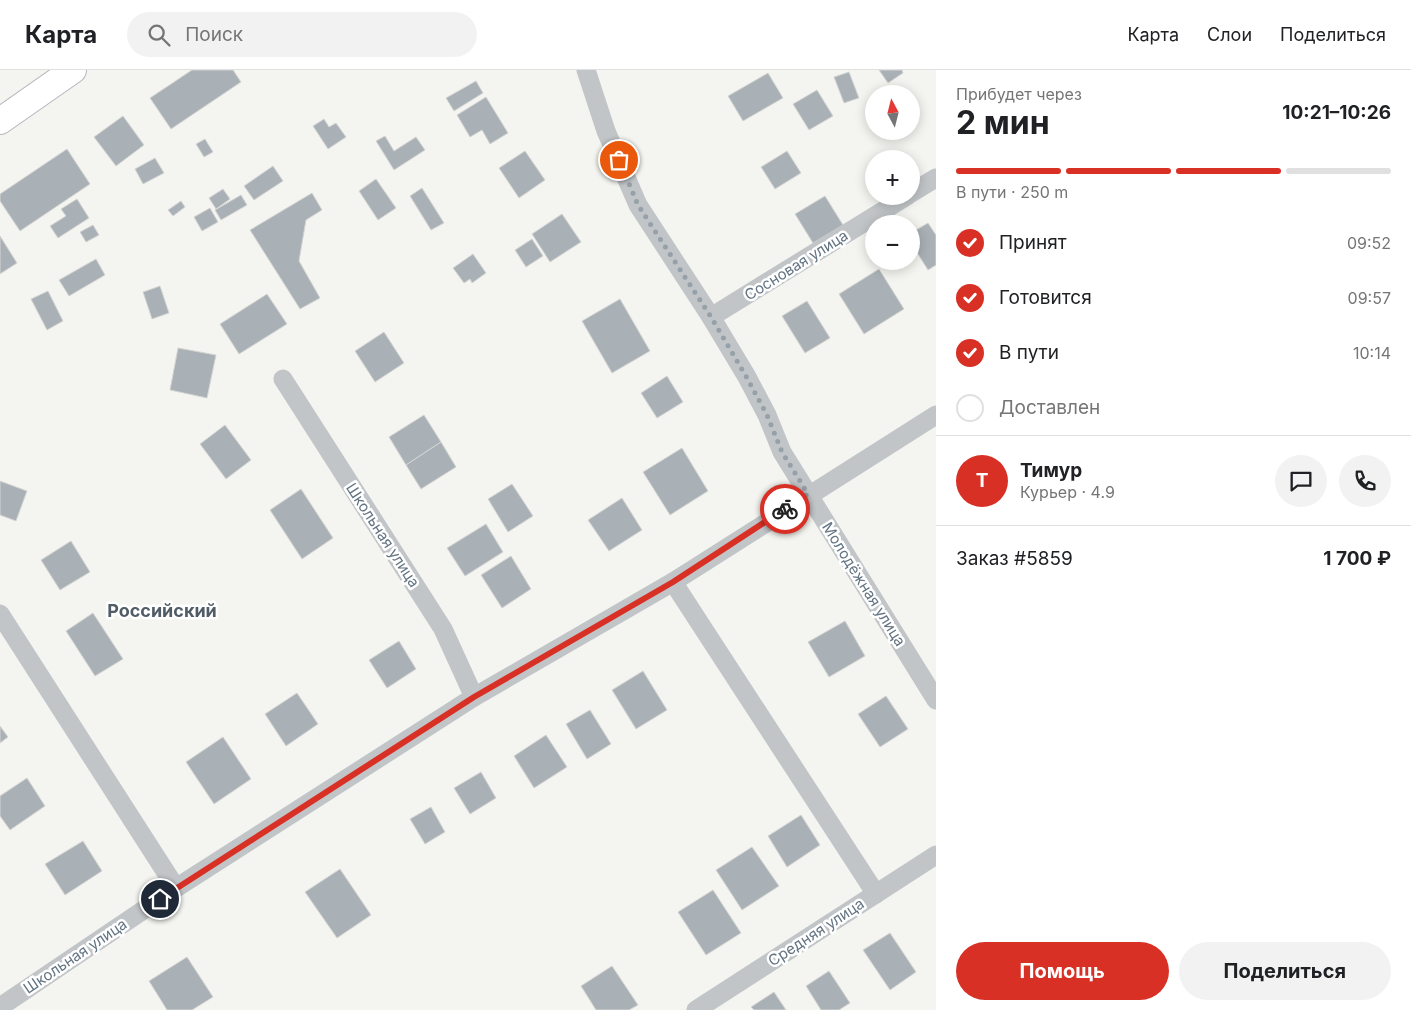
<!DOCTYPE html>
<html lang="ru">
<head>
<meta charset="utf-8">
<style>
  :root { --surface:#fff; --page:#f2f2f2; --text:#202124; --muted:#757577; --line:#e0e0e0; --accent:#d93025 }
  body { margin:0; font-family:Inter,sans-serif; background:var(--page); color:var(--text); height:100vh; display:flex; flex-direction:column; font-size:19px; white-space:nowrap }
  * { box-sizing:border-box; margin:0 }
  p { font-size:16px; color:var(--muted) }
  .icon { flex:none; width:28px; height:28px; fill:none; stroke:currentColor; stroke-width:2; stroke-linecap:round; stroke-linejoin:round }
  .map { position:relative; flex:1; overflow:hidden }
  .sheet { display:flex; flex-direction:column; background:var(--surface); width:475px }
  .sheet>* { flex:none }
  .needle { width:32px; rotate:353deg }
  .buttons { position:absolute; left:865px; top:15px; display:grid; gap:10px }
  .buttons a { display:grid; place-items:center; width:55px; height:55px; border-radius:50%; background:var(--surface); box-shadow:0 2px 12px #0003; font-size:25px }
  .pin { position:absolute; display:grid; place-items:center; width:42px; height:42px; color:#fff; margin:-21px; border:2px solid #fff; border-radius:50%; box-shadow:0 1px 5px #0007 }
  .courier { position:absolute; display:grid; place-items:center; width:50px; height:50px; margin:-25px; border:4px solid #d93025; border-radius:50%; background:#fff; color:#222; box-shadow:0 1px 6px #0007 }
  .head em { font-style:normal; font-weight:700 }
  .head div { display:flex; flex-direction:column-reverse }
  .head { display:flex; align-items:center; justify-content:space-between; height:85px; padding:0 20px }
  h1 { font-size:32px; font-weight:700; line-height:38px }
  .bar { display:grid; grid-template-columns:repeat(4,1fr); gap:8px 5px; align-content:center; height:60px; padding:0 20px }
  .bar i { height:6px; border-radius:4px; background:var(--line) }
  .bar .selected { background:var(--accent) }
  .bar p { grid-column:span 4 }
  .line { display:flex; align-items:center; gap:12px; padding:0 20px; border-top:1px solid var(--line) }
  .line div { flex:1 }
  .round { display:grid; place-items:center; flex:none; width:52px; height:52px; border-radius:26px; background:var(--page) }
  ol { padding:0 20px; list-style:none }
  li { display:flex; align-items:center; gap:15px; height:55px }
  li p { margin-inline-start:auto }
  li .icon { padding:5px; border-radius:50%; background:var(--accent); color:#fff; stroke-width:4 }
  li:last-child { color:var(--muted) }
  li i { width:28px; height:28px; border:2px solid var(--line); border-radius:50% }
  .action { display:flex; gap:10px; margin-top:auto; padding:10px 20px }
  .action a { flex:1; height:58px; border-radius:30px; background:var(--accent); color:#fff; font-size:20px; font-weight:700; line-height:58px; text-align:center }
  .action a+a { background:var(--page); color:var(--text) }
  header { display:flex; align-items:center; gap:30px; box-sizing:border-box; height:70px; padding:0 25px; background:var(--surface); border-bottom:1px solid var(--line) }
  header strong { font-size:24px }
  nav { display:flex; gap:28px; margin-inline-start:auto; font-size:18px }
  .search { width:350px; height:45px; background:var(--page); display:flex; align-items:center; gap:12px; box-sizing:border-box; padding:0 18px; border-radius:28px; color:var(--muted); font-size:19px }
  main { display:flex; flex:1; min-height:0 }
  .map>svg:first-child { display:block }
  .building { fill:#a9b1b6; stroke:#d5d5d3 }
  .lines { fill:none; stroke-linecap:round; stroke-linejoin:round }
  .secondary-casing { stroke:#b3b8bd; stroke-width:28 }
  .street { stroke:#c1c5c8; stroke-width:19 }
  .secondary { stroke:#fff; stroke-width:26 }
  .done { stroke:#95a0a8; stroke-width:5; stroke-dasharray:0 9 }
  .route { stroke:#d93025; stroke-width:6 }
  .labels { text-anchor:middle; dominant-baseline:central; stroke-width:5; stroke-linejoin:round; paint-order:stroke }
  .street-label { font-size:15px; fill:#627382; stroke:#fff }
  .quarter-label { font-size:18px; font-weight:bold; fill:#505c66; stroke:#fff }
</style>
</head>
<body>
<header>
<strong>Карта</strong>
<div class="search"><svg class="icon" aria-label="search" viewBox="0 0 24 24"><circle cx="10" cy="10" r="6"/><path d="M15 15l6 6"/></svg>Поиск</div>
<nav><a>Карта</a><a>Слои</a><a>Поделиться</a></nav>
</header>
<main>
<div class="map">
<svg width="936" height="940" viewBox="0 0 936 940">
  <rect width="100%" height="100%" fill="#f4f4f0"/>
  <g class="building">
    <polygon points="192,0 233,0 241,12 171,59 150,28"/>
    <polygon points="879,0 902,0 903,3 888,13"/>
    <polygon points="849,2 859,28 844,33 834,7"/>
    <polygon points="768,3 783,28 743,51 728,26"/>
    <polygon points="476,11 483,23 454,41 446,28"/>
    <polygon points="817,20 833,46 809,60 793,34"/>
    <polygon points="486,27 508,63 490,74 482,60 470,67 457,45"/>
    <polygon points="123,46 144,75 116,96 94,67"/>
    <polygon points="324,49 329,57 336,53 346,67 328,79 313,56"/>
    <polygon points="385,66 394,81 416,67 425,80 394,100 376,71"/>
    <polygon points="205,69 213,82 204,87 196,74"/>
    <polygon points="67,79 90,114 20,161 0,131 0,124"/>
    <polygon points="525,81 545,110 519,128 499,98"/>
    <polygon points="787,81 801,103 775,119 761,97"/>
    <polygon points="155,88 164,103 143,114 135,99"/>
    <polygon points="273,96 283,111 254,130 244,116"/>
    <polygon points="376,109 396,138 378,150 359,121"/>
    <polygon points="422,118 444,153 431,160 410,126"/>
    <polygon points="223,119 230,129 216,139 209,128"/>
    <polygon points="312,123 322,140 306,150 299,191 320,228 300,239 250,160"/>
    <polygon points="241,125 247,135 221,150 215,140"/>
    <polygon points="825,126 843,155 813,173 795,144"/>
    <polygon points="77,129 89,148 58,168 50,156 66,146 61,139"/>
    <polygon points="181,131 185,137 173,146 168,140"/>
    <polygon points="210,138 218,152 202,161 194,147"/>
    <polygon points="562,144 581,172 550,192 532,164"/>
    <polygon points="928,153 936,165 936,195 928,200 911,173 911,163"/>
    <polygon points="93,155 99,165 86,172 80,162"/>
    <polygon points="0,166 17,193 0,204"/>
    <polygon points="532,169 543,186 526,197 515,180"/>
    <polygon points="473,184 486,203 472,213 470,209 464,213 453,198"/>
    <polygon points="96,189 105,205 69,226 59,210"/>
    <polygon points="879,199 904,239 864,264 839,224"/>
    <polygon points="160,216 169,243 152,249 143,222"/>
    <polygon points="48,221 63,251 47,260 31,229"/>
    <polygon points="267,224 287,254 239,284 220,254"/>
    <polygon points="620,229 650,281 612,303 582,251"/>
    <polygon points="807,231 830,268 805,283 782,246"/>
    <polygon points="384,262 404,293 375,312 355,281"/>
    <polygon points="178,278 216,285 207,328 170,320"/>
    <polygon points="667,306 683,332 657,348 641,323"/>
    <polygon points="424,345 441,372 406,395 389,367"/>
    <polygon points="225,355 251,390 226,409 200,374"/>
    <polygon points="441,372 456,397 421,419 406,395"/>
    <polygon points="682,378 708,421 670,445 643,402"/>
    <polygon points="0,411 27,421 16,451 0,445"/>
    <polygon points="512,414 533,446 508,462 488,429"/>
    <polygon points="301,419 333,468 302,489 270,440"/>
    <polygon points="622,428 642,460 609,481 588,450"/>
    <polygon points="486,454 503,482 465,506 447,478"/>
    <polygon points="71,471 90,502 60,520 41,490"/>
    <polygon points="511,486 531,519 502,538 481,505"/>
    <polygon points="93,543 123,589 95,606 66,561"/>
    <polygon points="845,551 865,586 829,607 808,572"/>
    <polygon points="399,571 416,599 387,618 369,590"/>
    <polygon points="643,601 667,640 636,659 612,620"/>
    <polygon points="297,623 318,654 286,676 265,644"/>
    <polygon points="886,626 908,659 880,677 858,644"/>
    <polygon points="590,640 611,674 587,689 566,654"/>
    <polygon points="0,656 8,667 0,673"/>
    <polygon points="546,665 567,697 534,718 514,686"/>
    <polygon points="223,667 251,709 214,734 186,692"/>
    <polygon points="481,702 496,728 470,744 454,718"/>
    <polygon points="27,708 45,736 10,760 0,746 0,726"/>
    <polygon points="431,737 445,762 425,774 410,749"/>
    <polygon points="801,745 820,775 787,797 768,766"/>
    <polygon points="83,771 102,801 65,825 45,794"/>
    <polygon points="752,777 779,816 742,840 716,800"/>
    <polygon points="340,799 371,845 337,868 305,822"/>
    <polygon points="713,820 741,863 706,885 678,842"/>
    <polygon points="890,863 916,902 890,920 863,880"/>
    <polygon points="187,887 213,927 192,940 167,940 149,911"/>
    <polygon points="612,896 638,935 629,940 596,940 581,916"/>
    <polygon points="829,901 850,933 839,940 821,940 806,916"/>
    <polygon points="774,922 786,940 754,940 751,937"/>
  </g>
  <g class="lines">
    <defs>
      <polyline id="secondary" points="0,51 73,0"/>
    </defs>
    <use href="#secondary" class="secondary-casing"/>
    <g class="street">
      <polyline points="586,0 606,61 638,135 711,247 747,307 767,345 782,382 936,630"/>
      <polyline points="911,123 936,108"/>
      <polyline points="711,247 907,126"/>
      <polyline points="283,309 443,559 474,627"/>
      <polyline points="673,512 876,824"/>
      <polyline points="0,544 176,818"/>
      <polyline points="0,937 176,818 474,627 673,512 936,345"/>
      <polyline points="696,940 936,785"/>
    </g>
    <use href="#secondary" class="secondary"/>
  </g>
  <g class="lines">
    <polyline class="done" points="619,90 638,135 711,247 747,308 767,345 782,382 808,424 785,439"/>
    <polyline class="route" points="160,829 474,627 673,512 785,439"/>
  </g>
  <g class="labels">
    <g class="street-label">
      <text transform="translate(796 195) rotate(-32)">Сосновая улица</text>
      <text transform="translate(383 465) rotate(57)">Школьная улица</text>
      <text transform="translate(864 514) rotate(58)">Молодёжная улица</text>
      <text transform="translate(816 862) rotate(-33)">Средняя улица</text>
      <text transform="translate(75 886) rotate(-34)">Школьная улица</text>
    </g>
    <g class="quarter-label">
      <text x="162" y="540">Российский</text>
    </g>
  </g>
</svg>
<div class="buttons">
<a><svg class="needle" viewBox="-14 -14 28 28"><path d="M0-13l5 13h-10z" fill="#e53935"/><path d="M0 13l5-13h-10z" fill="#757577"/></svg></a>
<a>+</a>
<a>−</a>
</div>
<div class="pin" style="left:619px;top:90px;background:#ea580c"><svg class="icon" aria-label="bag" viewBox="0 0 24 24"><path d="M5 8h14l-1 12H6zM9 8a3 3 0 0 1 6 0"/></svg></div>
<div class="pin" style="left:160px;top:829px;background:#1f2937"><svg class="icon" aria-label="home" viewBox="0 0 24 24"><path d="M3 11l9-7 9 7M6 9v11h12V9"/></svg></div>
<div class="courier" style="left:785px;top:439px"><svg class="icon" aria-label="bike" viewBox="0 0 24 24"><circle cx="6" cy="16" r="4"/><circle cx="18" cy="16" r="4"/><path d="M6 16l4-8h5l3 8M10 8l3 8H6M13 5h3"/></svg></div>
</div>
<section class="sheet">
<div class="head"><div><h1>2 мин</h1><p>Прибудет через</p></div><em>10:21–10:26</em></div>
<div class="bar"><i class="selected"></i><i class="selected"></i><i class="selected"></i><i></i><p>В пути · 250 m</p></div>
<ol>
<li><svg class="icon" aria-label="check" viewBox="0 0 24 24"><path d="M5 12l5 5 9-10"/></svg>Принят<p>09:52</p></li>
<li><svg class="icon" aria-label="check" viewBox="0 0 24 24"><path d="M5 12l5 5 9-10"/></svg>Готовится<p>09:57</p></li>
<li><svg class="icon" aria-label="check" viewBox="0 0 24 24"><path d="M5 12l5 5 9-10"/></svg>В пути<p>10:14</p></li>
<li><i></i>Доставлен</li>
</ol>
<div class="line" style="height:90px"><b class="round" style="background:var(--accent);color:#fff">Т</b><div><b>Тимур</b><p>Курьер · 4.9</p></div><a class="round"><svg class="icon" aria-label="chat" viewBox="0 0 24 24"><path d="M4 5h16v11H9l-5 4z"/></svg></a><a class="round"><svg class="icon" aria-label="phone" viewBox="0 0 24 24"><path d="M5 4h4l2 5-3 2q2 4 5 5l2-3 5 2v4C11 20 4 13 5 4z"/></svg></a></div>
<div class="line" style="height:65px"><div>Заказ #5859</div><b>1 700 ₽</b></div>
<div class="action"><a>Помощь</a><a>Поделиться</a></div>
</section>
</main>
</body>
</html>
